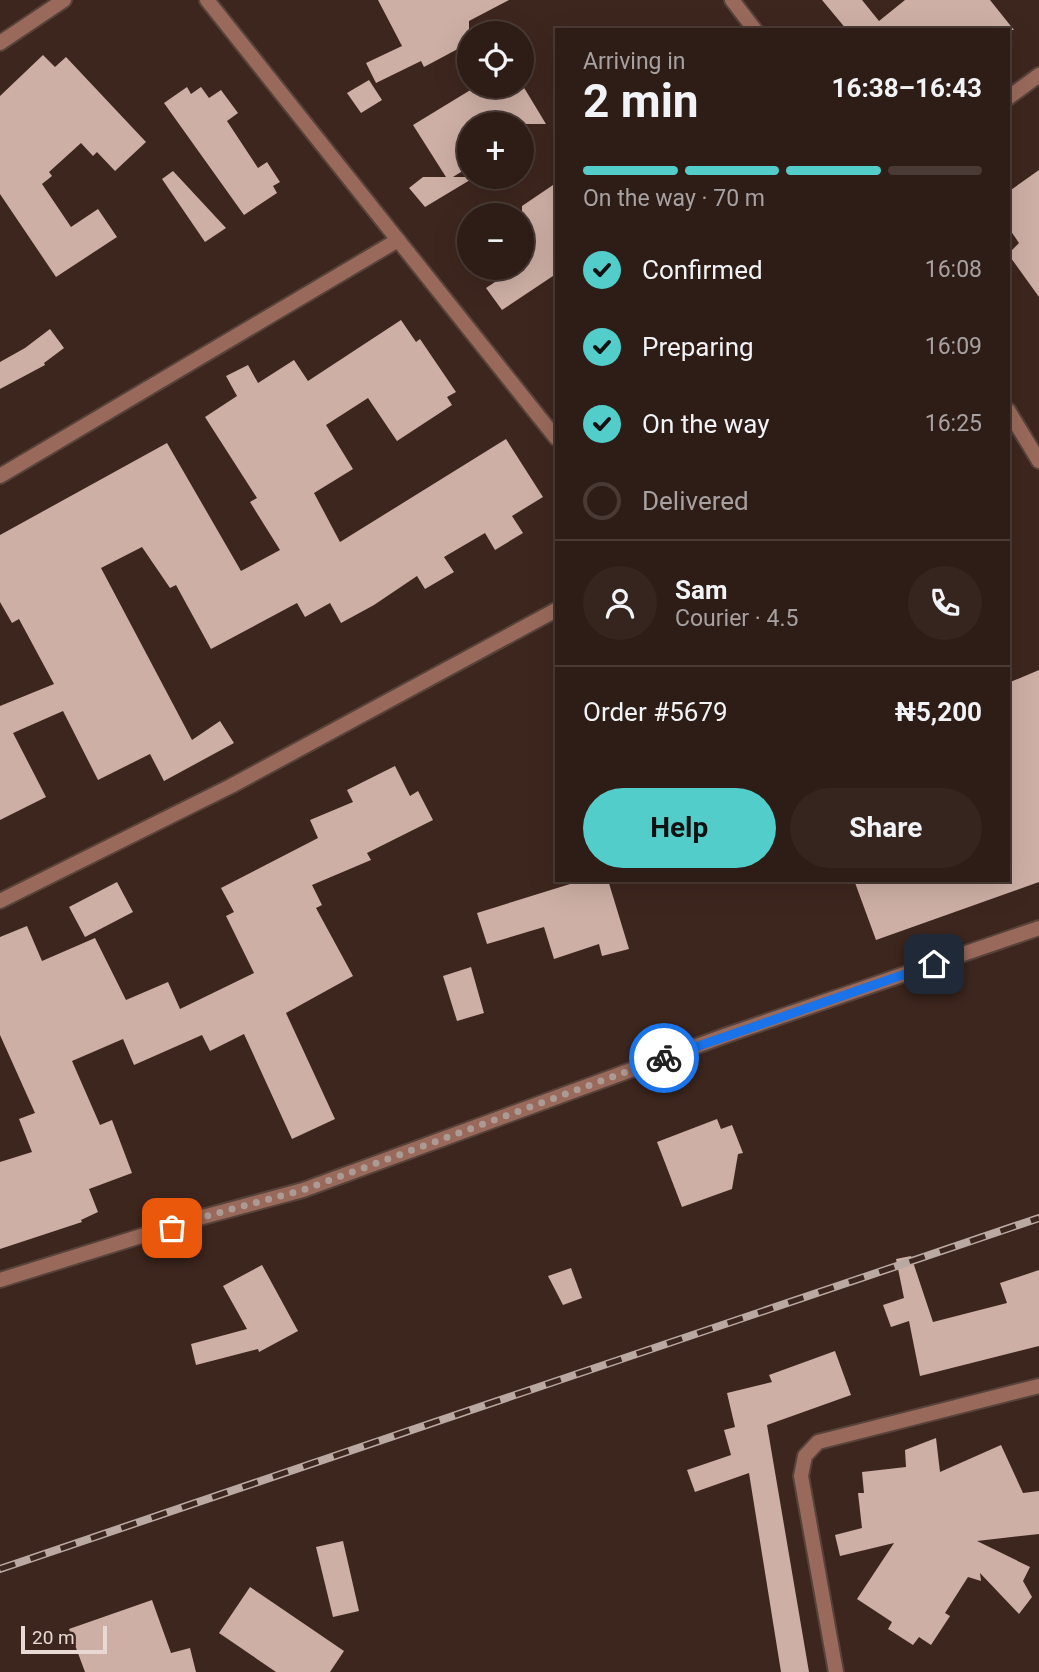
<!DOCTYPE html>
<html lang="en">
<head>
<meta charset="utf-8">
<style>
  :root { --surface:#2e1c16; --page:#36251f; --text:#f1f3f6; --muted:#a7a1a1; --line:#493a35; --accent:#53cdca }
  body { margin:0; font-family:Roboto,sans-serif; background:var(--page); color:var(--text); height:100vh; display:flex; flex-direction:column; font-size:26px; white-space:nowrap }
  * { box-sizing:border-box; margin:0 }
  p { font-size:23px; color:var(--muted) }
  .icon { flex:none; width:38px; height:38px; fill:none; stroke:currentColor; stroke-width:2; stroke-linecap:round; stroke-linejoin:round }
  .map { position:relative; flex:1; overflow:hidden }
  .details { position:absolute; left:555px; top:28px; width:455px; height:854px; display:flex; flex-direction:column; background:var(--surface); border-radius:0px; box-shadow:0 7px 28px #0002,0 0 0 2px var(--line) }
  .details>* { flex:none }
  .fabs { position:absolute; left:457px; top:21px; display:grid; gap:14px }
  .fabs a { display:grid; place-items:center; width:77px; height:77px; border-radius:50%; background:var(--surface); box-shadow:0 7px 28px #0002,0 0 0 2px var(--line); font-size:35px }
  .scale { position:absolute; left:21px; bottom:18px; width:86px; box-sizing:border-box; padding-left:7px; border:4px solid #e8d9d4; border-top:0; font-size:19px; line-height:24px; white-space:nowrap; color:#e8d9d4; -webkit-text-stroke:5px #3d261e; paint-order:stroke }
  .pin { position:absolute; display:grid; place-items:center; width:60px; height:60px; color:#fff; margin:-30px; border-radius:14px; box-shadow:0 4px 10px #0006 }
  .courier { position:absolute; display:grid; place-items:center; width:70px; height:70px; margin:-35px; border:5px solid #1a73e8; border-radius:50%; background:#fff; color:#222; box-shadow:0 2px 9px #0007 }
  .head em { font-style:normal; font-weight:700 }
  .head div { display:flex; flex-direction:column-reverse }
  .head { display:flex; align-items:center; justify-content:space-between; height:119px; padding:0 28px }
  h1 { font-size:46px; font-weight:700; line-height:52px }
  .bar { display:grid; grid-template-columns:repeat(4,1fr); gap:10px 7px; align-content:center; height:84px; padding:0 28px }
  .bar i { height:9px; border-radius:5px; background:var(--line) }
  .bar .on { background:var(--accent) }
  .bar p { grid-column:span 4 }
  .line { display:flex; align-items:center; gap:18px; padding:0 28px; border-top:2px solid var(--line) }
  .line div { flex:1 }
  .round { display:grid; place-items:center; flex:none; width:74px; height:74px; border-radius:37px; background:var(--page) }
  ol { padding:0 28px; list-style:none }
  li { display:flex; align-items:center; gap:21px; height:77px }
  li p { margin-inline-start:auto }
  li .icon { padding:7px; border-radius:50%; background:var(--accent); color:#111; stroke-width:4 }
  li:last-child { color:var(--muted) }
  li i { width:38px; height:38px; border:4px solid var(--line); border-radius:50% }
  .cta { display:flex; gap:14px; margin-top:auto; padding:14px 28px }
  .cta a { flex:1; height:80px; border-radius:42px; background:var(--accent); color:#111; font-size:28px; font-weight:700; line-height:80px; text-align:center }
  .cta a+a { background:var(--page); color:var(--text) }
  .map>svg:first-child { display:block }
  .building { fill:#cdafa5 }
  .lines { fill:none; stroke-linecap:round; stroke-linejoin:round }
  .minor-casing { stroke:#58433b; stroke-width:18 }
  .minor { stroke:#996a5b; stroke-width:14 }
  .rail-casing { stroke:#baa9a3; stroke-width:8 }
  .rail { stroke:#3d261e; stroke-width:5; stroke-dasharray:16; stroke-linecap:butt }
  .done { stroke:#ac9a94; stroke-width:7; stroke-dasharray:0 12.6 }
  .route { stroke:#1a73e8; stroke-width:9 }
</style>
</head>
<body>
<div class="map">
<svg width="1039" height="1672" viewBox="0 0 1039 1672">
  <rect width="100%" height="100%" fill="#3d261e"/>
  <g class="building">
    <polygon points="378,0 509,0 469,21 469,43 424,67 421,61 376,83 366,63 402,46"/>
    <polygon points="822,0 862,0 879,21 905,0 990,0 1014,30 847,30"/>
    <polygon points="43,55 55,67 66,57 146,142 115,171 97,152 93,156 81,143 49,172 52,176 42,184 71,227 98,209 117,237 56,277 0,194 0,96"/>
    <polygon points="369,80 382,100 361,113 347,93"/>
    <polygon points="477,86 523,86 546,124 469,124 469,167 453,177 475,177 425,207 409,188 423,177 446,177 413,125"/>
    <polygon points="187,87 191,94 201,87 209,98 221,90 238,113 227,121 258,168 267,162 280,182 273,186 277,193 244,215 164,103"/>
    <polygon points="1039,170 1039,297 1008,254 1019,243 1008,227 1008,192"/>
    <polygon points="173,171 226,228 205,242 162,179"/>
    <polygon points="556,183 556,274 502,310 486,288 516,268 522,268 522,206"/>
    <polygon points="401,320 416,342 420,339 456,392 447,397 452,405 397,441 368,398 326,425 353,469 314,493 340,542 506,439 543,497 512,516 523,533 495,550 485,533 444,557 454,572 425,589 417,576 374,605 341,623 330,603 305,617 297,603 211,649 176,585 170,588 142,547 101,568 192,740 220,721 234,743 164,781 150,754 98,780 63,711 13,733 46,797 0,820 0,706 54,684 19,619 12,623 0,602 0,535 167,443 241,571 280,550 250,502 257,498 205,417 237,396 226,376 248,365 258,383 294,360 308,381"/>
    <polygon points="50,329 64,348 44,363 45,365 0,389 0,362 25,348"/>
    <polygon points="1039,670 1039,882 876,940 854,880 1008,880 1008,683"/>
    <polygon points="395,766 410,796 418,791 433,820 367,853 371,860 312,885 322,905 316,908 353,976 286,1013 335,1119 292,1139 244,1034 210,1051 202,1035 134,1065 123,1039 72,1061 100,1125 112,1120 132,1173 89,1189 98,1212 81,1220 82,1222 0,1249 0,1162 32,1152 19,1119 35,1113 0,1035 0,937 27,926 42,961 95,938 126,1000 168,982 180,1009 254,973 226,916 234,912 221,888 318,838 310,820 353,802 347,790"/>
    <polygon points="583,880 608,880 629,949 602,956 599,944 554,959 544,927 487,944 477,913"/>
    <polygon points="117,882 133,912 85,937 69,907"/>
    <polygon points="471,967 484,1013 457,1021 443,976"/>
    <polygon points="717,1119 721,1129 732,1125 743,1153 738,1154 732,1189 682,1207 657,1142"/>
    <polygon points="911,1256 933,1322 1007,1303 1000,1283 1039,1270 1039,1346 920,1376 909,1321 891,1327 883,1305 904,1298 896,1259"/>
    <polygon points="262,1265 298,1331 259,1352 258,1349 196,1365 191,1344 247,1329 223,1286"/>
    <polygon points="571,1268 582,1298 563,1305 548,1276"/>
    <polygon points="835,1351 851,1395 767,1425 809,1672 781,1672 749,1473 695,1492 687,1470 731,1455 724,1430 735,1427 727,1393 772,1382 769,1375"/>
    <polygon points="936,1438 940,1472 1001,1445 1023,1493 1039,1491 1039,1534 977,1541 1030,1567 1023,1581 1032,1597 1019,1614 980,1573 981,1581 968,1577 945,1613 950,1616 931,1645 919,1637 913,1645 888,1629 892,1622 857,1599 894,1543 840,1556 835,1535 862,1528 858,1493 864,1493 862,1472 906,1467 905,1450"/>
    <polygon points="343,1541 359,1611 333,1617 316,1547"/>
    <polygon points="250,1587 344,1651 330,1672 276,1672 219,1633"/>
    <polygon points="152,1600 171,1653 190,1648 196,1672 85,1672 69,1629"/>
  </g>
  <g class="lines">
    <defs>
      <g id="minor">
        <polyline points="732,0 755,30"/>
        <polyline points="0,43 64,0"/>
        <polyline points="1008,98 1039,75"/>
        <polyline points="398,240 556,438"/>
        <polyline points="1008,410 1039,461"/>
        <polyline points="0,476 398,240 207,0"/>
        <polyline points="0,901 231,786 556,610"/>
        <polyline points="0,1280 199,1218 303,1190 724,1036 1039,928"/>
        <polyline points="836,1672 801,1476 805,1456 818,1442 1039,1386"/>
      </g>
    </defs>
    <use href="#minor" class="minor-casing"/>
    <use href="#minor" class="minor"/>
    <defs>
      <polyline id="rail" points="0,1569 1039,1218"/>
    </defs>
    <use href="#rail" class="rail-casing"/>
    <use href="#rail" class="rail"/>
  </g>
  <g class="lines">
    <polyline class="done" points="172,1228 199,1218 303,1190 664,1058"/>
    <polyline class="route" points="664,1058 934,964"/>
  </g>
</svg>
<div class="fabs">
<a><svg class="icon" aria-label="locate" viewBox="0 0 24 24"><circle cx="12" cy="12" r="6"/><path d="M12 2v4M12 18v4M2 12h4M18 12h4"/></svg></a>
<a>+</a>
<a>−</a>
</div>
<div class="scale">20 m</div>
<div class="pin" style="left:172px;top:1228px;background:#ea580c"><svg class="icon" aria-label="bag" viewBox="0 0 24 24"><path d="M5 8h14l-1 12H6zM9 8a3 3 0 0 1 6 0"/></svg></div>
<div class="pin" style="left:934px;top:964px;background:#1f2937"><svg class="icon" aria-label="home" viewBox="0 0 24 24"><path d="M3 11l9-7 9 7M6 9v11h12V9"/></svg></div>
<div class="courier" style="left:664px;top:1058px"><svg class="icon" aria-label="bike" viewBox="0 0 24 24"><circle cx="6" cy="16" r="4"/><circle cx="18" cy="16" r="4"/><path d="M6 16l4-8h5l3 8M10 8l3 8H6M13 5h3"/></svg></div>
<section class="details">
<div class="head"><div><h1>2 min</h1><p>Arriving in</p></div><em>16:38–16:43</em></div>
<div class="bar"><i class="on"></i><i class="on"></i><i class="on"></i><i></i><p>On the way · 70 m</p></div>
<ol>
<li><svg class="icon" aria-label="check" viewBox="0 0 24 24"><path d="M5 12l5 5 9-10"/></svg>Confirmed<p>16:08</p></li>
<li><svg class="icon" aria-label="check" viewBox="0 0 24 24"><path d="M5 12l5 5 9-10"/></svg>Preparing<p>16:09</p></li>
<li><svg class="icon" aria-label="check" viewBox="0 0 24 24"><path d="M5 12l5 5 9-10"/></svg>On the way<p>16:25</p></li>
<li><i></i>Delivered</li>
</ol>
<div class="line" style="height:126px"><a class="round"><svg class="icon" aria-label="person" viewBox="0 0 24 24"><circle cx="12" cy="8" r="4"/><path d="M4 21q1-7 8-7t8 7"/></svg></a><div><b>Sam</b><p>Courier · 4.5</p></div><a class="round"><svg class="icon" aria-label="phone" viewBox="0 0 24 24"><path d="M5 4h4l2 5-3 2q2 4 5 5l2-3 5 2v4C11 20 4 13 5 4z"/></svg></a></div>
<div class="line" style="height:91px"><div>Order #5679</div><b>₦5,200</b></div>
<div class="cta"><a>Help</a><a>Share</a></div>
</section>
</div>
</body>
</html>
